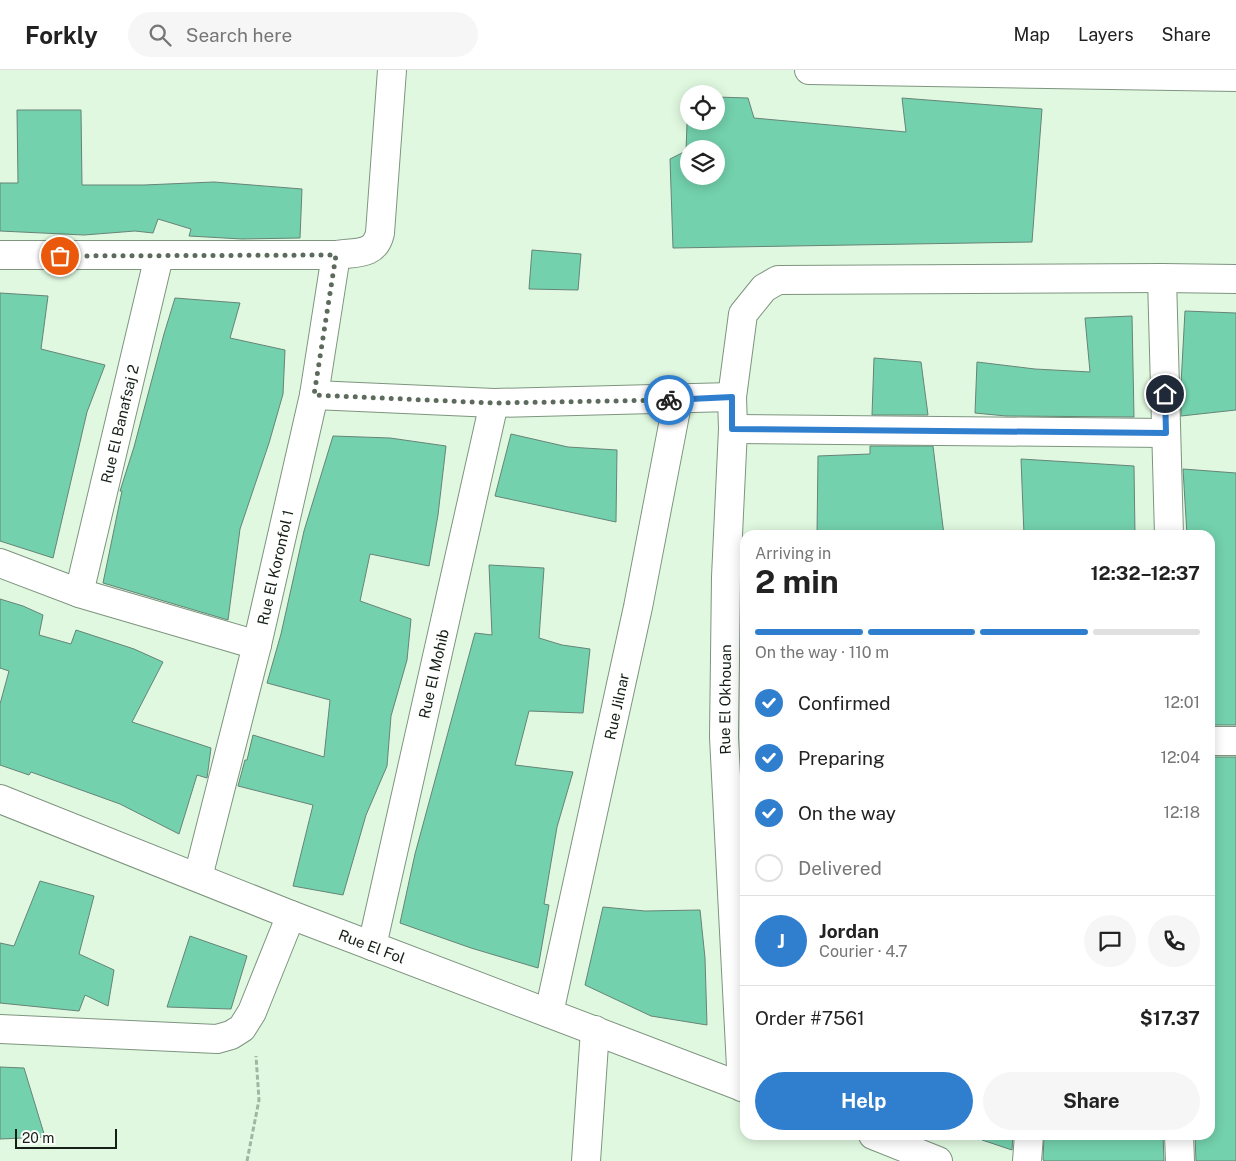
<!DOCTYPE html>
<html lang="en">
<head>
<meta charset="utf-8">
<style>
  :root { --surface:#fff; --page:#f6f6f6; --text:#222; --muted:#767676; --line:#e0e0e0; --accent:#307fcf }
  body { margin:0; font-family:"Public Sans",sans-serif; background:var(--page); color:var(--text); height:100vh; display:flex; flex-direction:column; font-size:19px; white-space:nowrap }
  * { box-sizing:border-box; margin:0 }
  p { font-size:16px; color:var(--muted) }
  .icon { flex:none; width:28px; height:28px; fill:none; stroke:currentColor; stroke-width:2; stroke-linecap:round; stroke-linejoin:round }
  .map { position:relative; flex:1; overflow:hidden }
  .panel { position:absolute; left:740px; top:460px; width:475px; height:610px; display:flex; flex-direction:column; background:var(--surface); border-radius:15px; box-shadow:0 2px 12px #0003 }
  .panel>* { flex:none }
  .tools { position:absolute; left:680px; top:15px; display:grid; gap:10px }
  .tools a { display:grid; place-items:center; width:45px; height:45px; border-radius:50%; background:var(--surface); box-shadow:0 2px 12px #0003; font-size:25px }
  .scale { position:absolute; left:15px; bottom:12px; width:102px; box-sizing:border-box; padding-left:5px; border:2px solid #161f17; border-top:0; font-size:14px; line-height:18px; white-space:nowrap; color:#161f17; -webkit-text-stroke:4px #fafffa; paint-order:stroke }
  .pin { position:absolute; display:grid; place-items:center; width:42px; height:42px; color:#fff; margin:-21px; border:2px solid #fff; border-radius:50%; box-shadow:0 1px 5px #0007 }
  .courier { position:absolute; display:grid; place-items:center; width:50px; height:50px; margin:-25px; border:4px solid #307fcf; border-radius:50%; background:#fff; color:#222; box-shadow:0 1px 6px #0007 }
  .overview em { font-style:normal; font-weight:700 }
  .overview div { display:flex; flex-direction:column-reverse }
  .overview { display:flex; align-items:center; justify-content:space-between; height:85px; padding:0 15px }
  h1 { font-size:32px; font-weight:700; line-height:38px }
  .bar { display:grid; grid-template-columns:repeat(4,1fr); gap:8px 5px; align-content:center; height:60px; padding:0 15px }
  .bar i { height:6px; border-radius:4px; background:var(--line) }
  .bar .current { background:var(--accent) }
  .bar p { grid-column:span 4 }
  .line { display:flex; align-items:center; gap:12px; padding:0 15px; border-top:1px solid var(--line) }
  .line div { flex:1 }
  .round { display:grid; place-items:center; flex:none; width:52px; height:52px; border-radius:26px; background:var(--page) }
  ol { padding:0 15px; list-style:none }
  li { display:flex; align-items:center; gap:15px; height:55px }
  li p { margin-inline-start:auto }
  li .icon { padding:5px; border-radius:50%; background:var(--accent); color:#fff; stroke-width:4 }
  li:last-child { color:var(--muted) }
  li i { width:28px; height:28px; border:2px solid var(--line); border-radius:50% }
  .button { display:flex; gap:10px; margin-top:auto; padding:10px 15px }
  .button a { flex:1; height:58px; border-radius:30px; background:var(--accent); color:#fff; font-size:20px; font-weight:700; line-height:58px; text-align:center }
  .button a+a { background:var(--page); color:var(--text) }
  header { display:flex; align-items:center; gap:30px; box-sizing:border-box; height:70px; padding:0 25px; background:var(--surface); border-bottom:1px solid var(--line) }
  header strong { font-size:24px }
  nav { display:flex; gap:28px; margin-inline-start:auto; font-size:18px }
  .search { width:350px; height:45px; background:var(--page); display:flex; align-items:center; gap:12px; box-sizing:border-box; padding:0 18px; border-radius:28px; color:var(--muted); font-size:19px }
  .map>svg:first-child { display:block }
  .building { fill:#73d1ad; stroke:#668477; fill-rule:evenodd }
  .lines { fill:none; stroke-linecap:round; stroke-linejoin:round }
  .minor-casing { stroke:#7e947f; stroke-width:30 }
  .tertiary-casing { stroke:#7e947f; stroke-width:30 }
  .path { stroke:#a2b5a2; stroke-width:3; stroke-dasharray:5 2.5; stroke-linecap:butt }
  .minor { stroke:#fff; stroke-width:28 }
  .tertiary { stroke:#fff; stroke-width:28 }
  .done { stroke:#5d6b5d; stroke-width:5; stroke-dasharray:0 9 }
  .route { stroke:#307fcf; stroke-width:6 }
  .labels { text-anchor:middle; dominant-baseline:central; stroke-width:4.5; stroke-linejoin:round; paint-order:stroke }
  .street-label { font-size:15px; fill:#161f17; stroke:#fafffa }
</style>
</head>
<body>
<header>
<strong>Forkly</strong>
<div class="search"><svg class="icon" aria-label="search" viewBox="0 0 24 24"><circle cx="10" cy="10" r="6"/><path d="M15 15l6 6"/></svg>Search here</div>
<nav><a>Map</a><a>Layers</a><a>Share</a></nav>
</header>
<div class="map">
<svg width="1236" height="1091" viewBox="0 0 1236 1091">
  <rect width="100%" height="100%" fill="#e0f8e0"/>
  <g class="building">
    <path d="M688,26L689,51H716V27L748,28L754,48L906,62L902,28L1042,39L1032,172L673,178L670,89L686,81ZM689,79H716V106H689Z"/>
    <polygon points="17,40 81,40 82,115 144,115 214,112 302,119 300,168 242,169 189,166 191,159 158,149 153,163 135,161 84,165 0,161 0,113 18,113"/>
    <polygon points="532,180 581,184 578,220 529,219"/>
    <polygon points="0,223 48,226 41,279 105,295 87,342 53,488 0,471"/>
    <polygon points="175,228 240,233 230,268 285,280 283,324 269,373 240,459 228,550 103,513 122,421 120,421 134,377 164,264"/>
    <polygon points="1185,241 1236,243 1236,340 1181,346 1181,314"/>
    <polygon points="1132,246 1134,347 1006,346 975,343 977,292 1035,299 1090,302 1085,248"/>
    <polygon points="874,288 921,292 928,345 872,345"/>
    <polygon points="511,364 568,377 617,380 616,452 495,426"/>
    <polygon points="333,366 390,368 446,376 438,445 429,496 370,484 360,531 411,549 407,590 391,646 387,696 366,745 343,825 293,816 313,735 238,716 245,690 247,690 253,665 324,687 330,630 267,613 281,564 304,461"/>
    <polygon points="870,376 933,376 944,465 817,465 818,386 870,384"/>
    <polygon points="1021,389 1134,396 1135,465 1024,465"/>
    <polygon points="1183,399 1236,403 1236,655 1210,655 1210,465 1187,465"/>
    <polygon points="489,495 544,498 539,568 562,575 590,579 583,643 529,641 515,695 573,702 557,757 544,834 549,835 538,898 471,878 400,853 415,784 475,563 492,565"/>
    <polygon points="0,529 23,536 43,545 39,565 71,574 76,560 134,579 163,592 132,652 211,678 207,708 197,705 179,764 120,734 31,702 29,705 0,695 0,634 9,601 0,598"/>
    <polygon points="1210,687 1236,687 1236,1091 1196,1091 1195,1065 1210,1065"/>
    <polygon points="40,811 94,826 79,884 114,900 108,936 85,925 79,941 0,933 0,873 14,876"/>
    <polygon points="603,837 645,841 700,840 705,888 707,955 651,946 585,915"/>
    <polygon points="190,866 247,886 231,939 167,937"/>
    <polygon points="0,997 24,998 45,1067 0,1069"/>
    <polygon points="983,1065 1013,1065 1012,1080 982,1070"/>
    <polygon points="1044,1065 1163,1065 1164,1091 1045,1091 1043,1090"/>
  </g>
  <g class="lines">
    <defs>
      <g id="minor">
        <polyline points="809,0 1236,7"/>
        <path d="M0,185H336C356,182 375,186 380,163L392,0"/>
        <polyline points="1162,208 1169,465"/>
        <polyline points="314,325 494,333 732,327"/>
        <polyline points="733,359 1166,363"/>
        <polyline points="0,493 79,523 257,575"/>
        <path id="s1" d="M79,523L159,186"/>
        <polyline points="1210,671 1236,671"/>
        <path id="s2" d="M198,807L257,575L314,325L336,185"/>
        <path id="s3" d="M372,876L494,333"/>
        <path id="s4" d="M549,943L638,537L678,329"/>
        <polyline points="0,959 217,969 231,965 242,958 252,942 291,845"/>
        <path id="s5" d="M742,1017L724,667L726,507L733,359L732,327L743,244L764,218L778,210L1162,208L1236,209"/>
        <polyline points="1179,1065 1180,1091"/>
        <polyline points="586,1091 595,960"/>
        <polyline points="1027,1091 1029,1065"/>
      </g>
      <g id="tertiary">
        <path id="s6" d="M0,729L291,845L745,1018"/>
        <polyline points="873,1065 938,1091"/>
      </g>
    </defs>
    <use href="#minor" class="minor-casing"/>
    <use href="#tertiary" class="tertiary-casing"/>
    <polyline class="path" points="247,1091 259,1030 256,986"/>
    <use href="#minor" class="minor"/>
    <use href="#tertiary" class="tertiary"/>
  </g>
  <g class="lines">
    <polyline class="done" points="60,186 336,185 314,325 494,333 669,330"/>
    <polyline class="route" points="669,330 732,327 732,359 1166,363 1165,324"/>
  </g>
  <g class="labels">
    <g class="street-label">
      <text stroke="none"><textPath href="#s1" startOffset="174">Rue El Banafsaj 2</textPath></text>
      <text stroke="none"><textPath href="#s2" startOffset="319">Rue El Koronfol 1</textPath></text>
      <text stroke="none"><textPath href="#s3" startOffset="279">Rue El Mohib</textPath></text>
      <text stroke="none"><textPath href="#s5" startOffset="388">Rue El Okhouan</textPath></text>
      <text stroke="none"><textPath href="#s4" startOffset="314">Rue Jilnar</textPath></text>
      <text stroke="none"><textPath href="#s6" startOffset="400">Rue El Fol</textPath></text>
    </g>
  </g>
</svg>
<div class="tools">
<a><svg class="icon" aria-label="locate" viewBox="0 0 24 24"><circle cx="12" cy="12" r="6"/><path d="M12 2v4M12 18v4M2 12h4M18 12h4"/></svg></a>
<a><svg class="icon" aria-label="layers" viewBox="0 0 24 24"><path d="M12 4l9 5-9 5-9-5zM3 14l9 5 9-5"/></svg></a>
</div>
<div class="scale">20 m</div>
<div class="pin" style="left:60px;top:186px;background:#ea580c"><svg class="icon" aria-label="bag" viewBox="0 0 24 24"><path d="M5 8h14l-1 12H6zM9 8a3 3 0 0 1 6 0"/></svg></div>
<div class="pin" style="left:1165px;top:324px;background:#1f2937"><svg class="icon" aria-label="home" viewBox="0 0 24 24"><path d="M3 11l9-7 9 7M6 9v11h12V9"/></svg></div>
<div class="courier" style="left:669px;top:330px"><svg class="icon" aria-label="bike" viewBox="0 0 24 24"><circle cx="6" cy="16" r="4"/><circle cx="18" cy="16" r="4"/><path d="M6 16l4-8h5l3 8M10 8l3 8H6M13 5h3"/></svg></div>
<section class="panel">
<div class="overview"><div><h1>2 min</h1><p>Arriving in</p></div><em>12:32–12:37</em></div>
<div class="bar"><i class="current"></i><i class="current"></i><i class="current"></i><i></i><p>On the way · 110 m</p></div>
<ol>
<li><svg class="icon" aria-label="check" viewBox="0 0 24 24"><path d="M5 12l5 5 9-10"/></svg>Confirmed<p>12:01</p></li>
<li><svg class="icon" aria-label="check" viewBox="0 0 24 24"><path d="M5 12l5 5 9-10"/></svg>Preparing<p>12:04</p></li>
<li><svg class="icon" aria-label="check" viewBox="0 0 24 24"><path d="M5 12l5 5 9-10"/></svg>On the way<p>12:18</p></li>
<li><i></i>Delivered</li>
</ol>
<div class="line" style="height:90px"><b class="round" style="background:var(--accent);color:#fff">J</b><div><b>Jordan</b><p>Courier · 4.7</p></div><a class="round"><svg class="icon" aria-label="chat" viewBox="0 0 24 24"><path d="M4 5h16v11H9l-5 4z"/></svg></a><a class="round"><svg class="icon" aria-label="phone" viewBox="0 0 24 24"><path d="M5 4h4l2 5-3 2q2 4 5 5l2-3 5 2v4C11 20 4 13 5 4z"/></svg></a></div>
<div class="line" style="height:65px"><div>Order #7561</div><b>$17.37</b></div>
<div class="button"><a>Help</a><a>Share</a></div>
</section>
</div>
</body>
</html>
